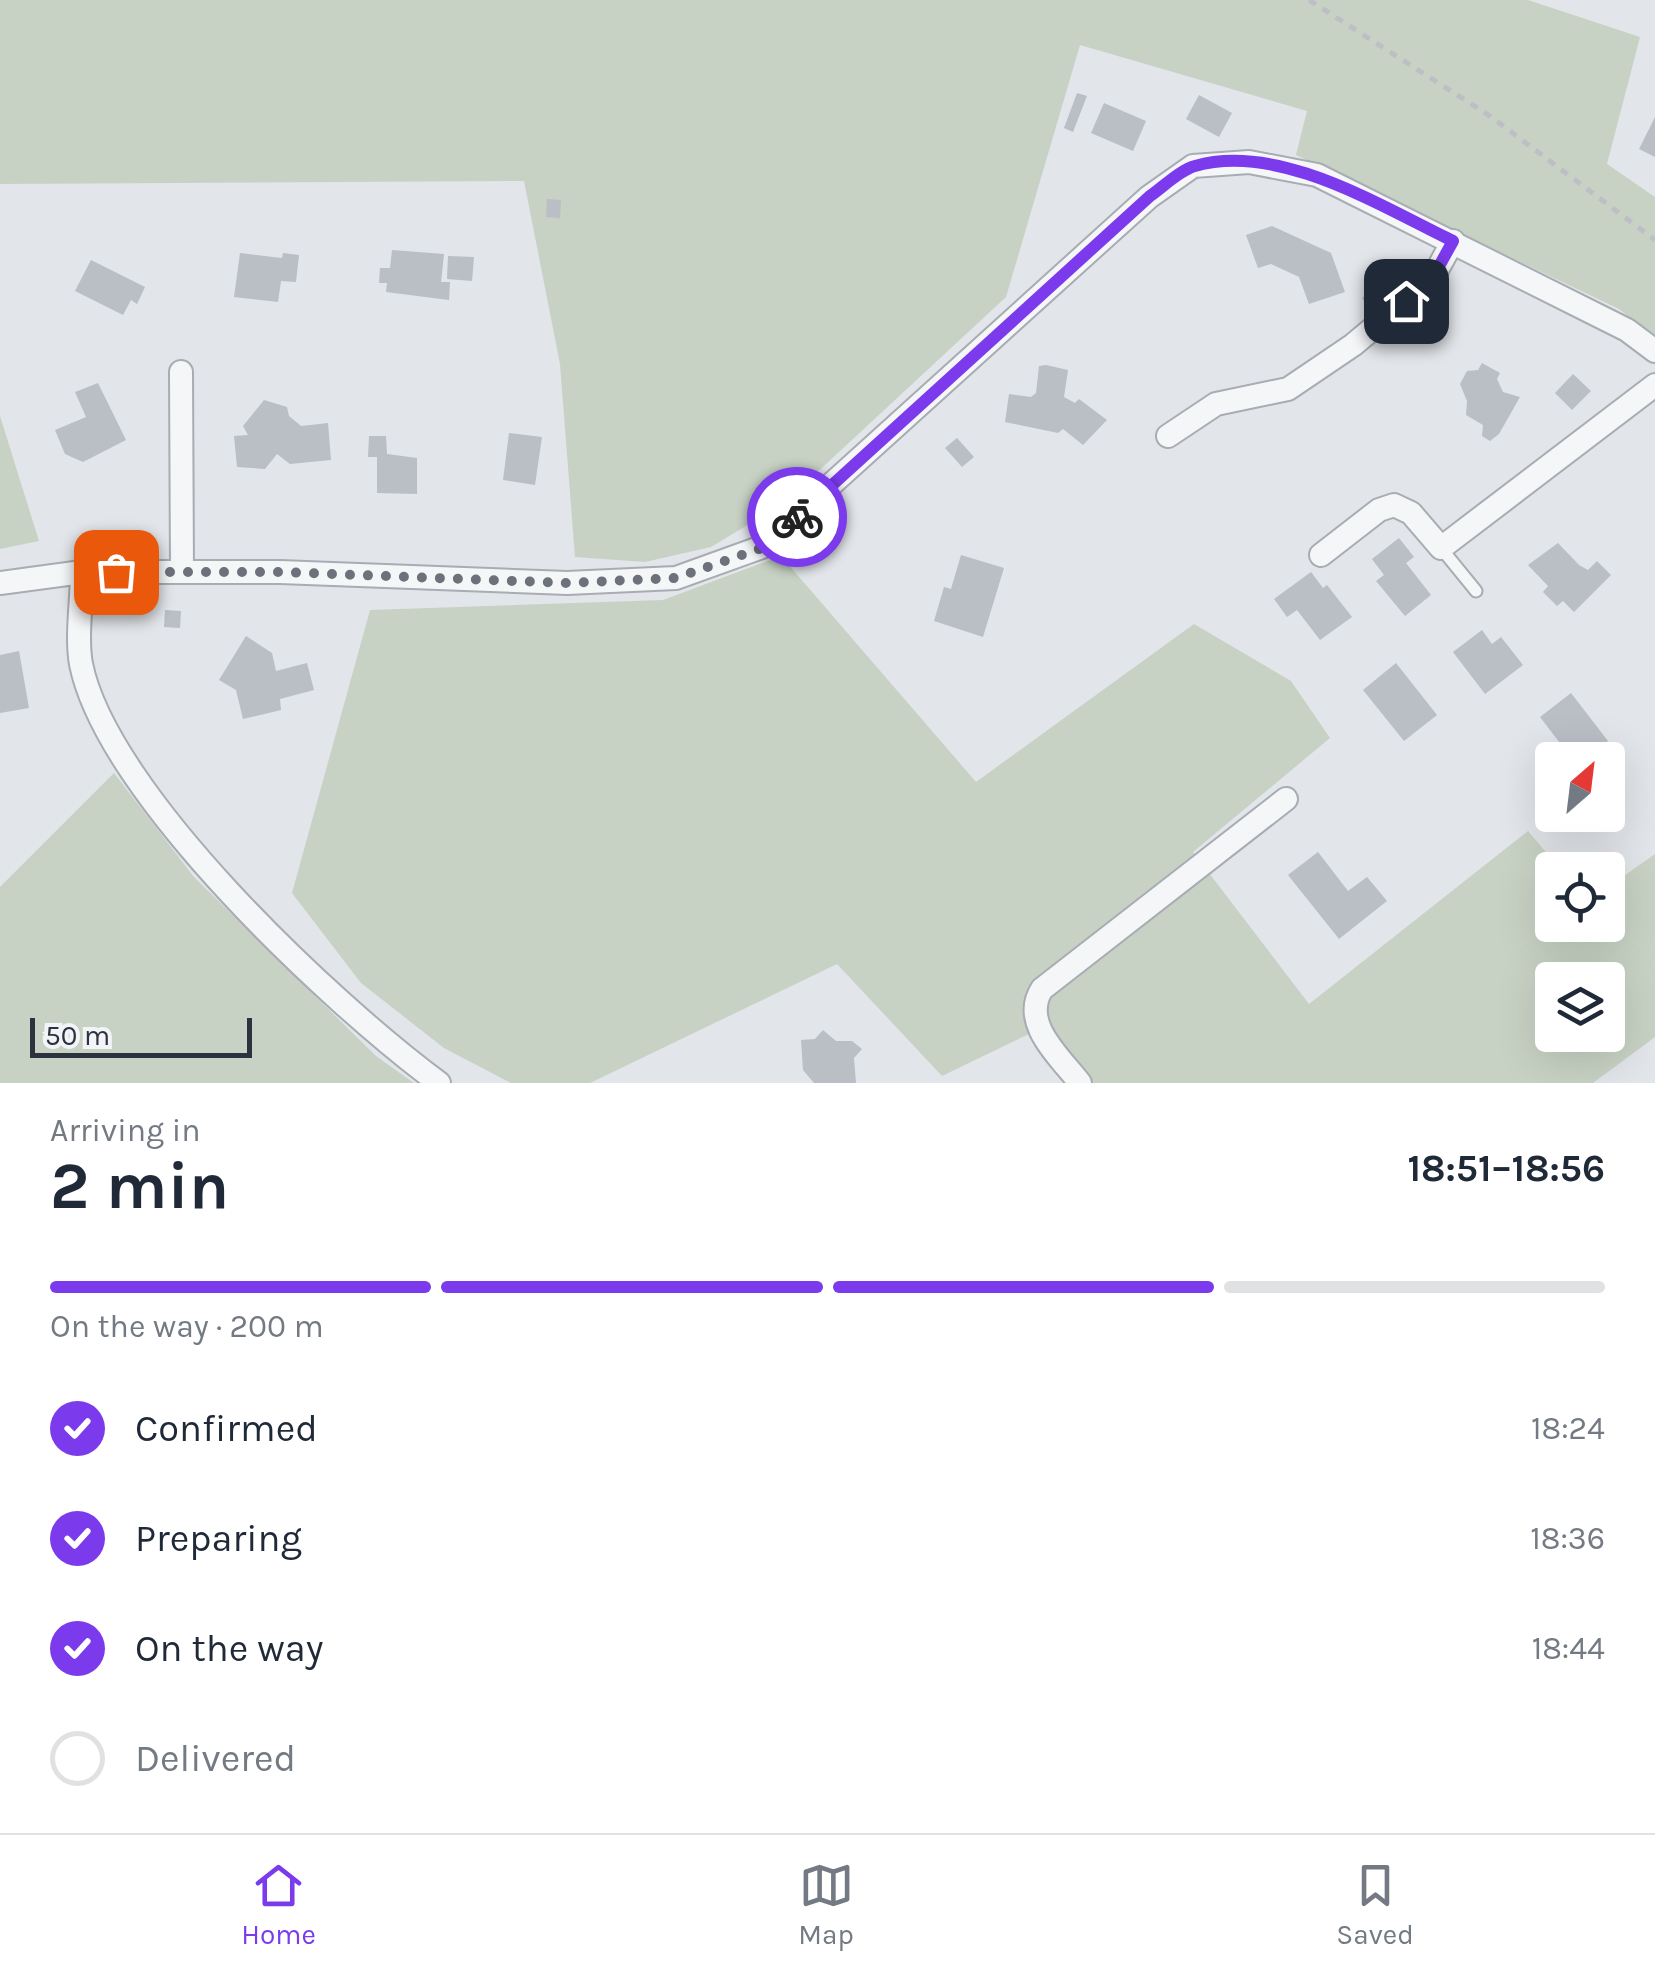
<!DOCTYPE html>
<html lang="en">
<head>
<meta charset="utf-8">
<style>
  :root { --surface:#fff; --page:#f6f6f7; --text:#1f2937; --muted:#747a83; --line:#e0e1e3; --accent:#7c3aed }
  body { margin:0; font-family:Karla,sans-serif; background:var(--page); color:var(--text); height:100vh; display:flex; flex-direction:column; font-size:38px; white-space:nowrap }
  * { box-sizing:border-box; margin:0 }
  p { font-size:32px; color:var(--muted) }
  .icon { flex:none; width:55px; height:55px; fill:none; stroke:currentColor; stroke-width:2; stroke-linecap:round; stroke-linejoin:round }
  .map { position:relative; height:1083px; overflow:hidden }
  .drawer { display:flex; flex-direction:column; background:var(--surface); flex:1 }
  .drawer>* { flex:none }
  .needle { width:65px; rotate:28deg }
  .tools { position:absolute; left:1535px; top:742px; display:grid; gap:20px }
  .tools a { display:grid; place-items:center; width:90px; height:90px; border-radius:10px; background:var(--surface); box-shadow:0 10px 40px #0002; font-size:50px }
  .scale { position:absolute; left:30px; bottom:25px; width:222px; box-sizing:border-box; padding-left:10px; border:5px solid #2c333f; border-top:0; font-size:28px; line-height:35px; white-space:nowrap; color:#2c333f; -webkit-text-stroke:8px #f2f4f7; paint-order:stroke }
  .pin { position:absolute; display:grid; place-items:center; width:85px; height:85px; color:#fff; margin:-42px; border-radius:20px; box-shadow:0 5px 15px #0006 }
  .courier { position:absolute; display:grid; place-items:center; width:100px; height:100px; margin:-50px; border:8px solid #7c3aed; border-radius:50%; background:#fff; color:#222; box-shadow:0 2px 12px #0007 }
  .head em { font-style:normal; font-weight:700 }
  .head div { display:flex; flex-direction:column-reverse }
  .head { display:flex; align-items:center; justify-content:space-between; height:170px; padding:0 50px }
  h1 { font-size:65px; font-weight:700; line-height:75px }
  .bar { display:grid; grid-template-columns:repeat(4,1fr); gap:15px 10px; align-content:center; height:120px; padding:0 50px }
  .bar i { height:12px; border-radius:8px; background:var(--line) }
  .bar .on { background:var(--accent) }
  .bar p { grid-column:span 4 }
  ol { padding:0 50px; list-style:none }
  li { display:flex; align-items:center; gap:30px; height:110px }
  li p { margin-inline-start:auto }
  li .icon { padding:10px; border-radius:50%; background:var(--accent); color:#fff; stroke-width:4 }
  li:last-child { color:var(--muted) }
  li i { width:55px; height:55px; border:5px solid var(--line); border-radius:50% }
  .menu { display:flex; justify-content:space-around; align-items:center; height:140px; border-top:2px solid var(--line); background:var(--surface); font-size:28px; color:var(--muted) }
  .menu a { display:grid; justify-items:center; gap:5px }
  .menu .on { color:var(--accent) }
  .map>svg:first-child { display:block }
  .green { fill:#c7d2c4; fill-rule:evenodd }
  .building { fill:#babec5 }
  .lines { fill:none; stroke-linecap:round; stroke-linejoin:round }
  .lane-casing { stroke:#a8acb3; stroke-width:15 }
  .street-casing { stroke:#a8acb3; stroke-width:26 }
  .path { stroke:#bdbfc4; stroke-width:5; stroke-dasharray:8 8; stroke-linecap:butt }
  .lane { stroke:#f5f6f8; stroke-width:11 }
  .street { stroke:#f5f6f8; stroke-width:22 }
  .done { stroke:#6c717a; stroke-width:10; stroke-dasharray:0 18 }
  .route { stroke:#7c3aed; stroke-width:12 }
</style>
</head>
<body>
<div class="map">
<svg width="1655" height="1083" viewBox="0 0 1655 1083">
  <rect width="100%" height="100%" fill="#e2e5e9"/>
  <g class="green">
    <polygon points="0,0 1528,0 1640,37 1607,164 1655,197 1655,337 1619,309 1296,155 1307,111 1080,45 1006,297 784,503 711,547 645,562 575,557 560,364 524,181 0,184"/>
    <polygon points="0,416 39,541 0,549"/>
    <path d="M781,556L976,782L1194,624L1291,681L1330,738L1193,852L1309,1004L1528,831L1561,870H1552V925H1608V887L1655,854V1037L1593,1083H1073L1035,1031L942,1076L837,964L590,1083H511L444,1048L361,983L292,893L370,610L663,600ZM1552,980H1608V1035H1552Z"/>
    <polygon points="114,773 194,877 376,1056 414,1083 0,1083 0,887"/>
  </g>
  <g class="building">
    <polygon points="1077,93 1087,96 1073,132 1064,128"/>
    <polygon points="1199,95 1232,113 1219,137 1186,119"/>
    <polygon points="1104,103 1146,121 1133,151 1091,133"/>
    <polygon points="1655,117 1655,157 1639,149"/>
    <polygon points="547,199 561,200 560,218 546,217"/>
    <polygon points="1272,226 1331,253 1345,292 1309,304 1299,277 1271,264 1258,268 1246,235"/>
    <polygon points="392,250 444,254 441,282 450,282 449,300 386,292 387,283 379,283 380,268 390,268"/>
    <polygon points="240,253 282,258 283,253 299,255 296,282 281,281 278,302 234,297"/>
    <polygon points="448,256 474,257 472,281 447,279"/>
    <polygon points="91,260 145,287 137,304 131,300 123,315 75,291"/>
    <polygon points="1384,281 1397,300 1375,316 1362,298"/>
    <polygon points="1482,363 1500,373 1497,379 1503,392 1520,397 1499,434 1490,441 1482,436 1483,425 1466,415 1467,401 1460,384 1467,371 1478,370"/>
    <polygon points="1046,365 1068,370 1064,397 1075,403 1079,399 1107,420 1083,445 1063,429 1058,433 1005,422 1009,394 1031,397 1036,393 1039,366"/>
    <polygon points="1573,374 1591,391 1572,410 1555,393"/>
    <polygon points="98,383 126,440 83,462 65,454 55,430 86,417 75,392"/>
    <polygon points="264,400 287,407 289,416 301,426 328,423 331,460 290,464 277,454 265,469 237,467 234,436 248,435 243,426"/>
    <polygon points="509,433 542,437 535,485 503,480"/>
    <polygon points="369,436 386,436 387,454 417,458 417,494 377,493 377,457 368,457"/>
    <polygon points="957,438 974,457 962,467 945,448"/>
    <polygon points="1399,538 1414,557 1406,563 1431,595 1405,616 1376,581 1384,575 1372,559"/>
    <polygon points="1558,543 1579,565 1588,570 1597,561 1611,575 1574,612 1563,601 1557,606 1543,592 1548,586 1528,565"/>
    <polygon points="961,555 1004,568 983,637 934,621 944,587 951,589"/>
    <polygon points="1311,572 1323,588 1327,585 1352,617 1320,640 1297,610 1287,617 1274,599"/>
    <polygon points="165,610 181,611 180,628 164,627"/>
    <polygon points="1482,630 1492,644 1501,637 1523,665 1485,694 1453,652"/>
    <polygon points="246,636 272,653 276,671 307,663 314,690 280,699 281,710 243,719 236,690 219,680"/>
    <polygon points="19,651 29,708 0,713 0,655"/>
    <polygon points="1396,663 1437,715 1404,741 1363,690"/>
    <polygon points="1571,693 1608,741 1583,760 1573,760 1540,717"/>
    <polygon points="1318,852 1348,891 1367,877 1387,901 1339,939 1288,875"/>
    <polygon points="823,1030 836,1041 852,1041 862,1049 854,1058 856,1083 814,1083 803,1070 801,1040 815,1039"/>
  </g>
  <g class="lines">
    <defs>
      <polyline id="lane" points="1441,548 1476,591"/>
      <g id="street">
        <polyline points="181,372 182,572"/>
        <polyline points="1168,436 1216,404 1288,389 1353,345 1432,279 1453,241"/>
        <polyline points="1321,555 1379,510 1394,505 1411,513 1441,548 1655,385"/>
        <path d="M82,572C82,601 76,636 81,664C107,794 332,1004 439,1083"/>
        <polyline points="0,583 82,572 280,572 567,583 676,578 762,547 1149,197 1193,166 1249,162 1317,175 1627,330 1655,351"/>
        <path d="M1080,1083C1060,1057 1020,1023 1042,989L1286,799"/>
      </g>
    </defs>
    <use href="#lane" class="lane-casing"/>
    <use href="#street" class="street-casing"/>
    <polyline class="path" points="1309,0 1490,116 1655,240"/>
    <use href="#lane" class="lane"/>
    <use href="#street" class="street"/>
  </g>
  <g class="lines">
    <polyline class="done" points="116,572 280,572 567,583 676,578 762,548 797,517"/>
    <path class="route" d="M797,517L1150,196C1163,187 1180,170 1195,166C1279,142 1380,206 1453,241L1432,279L1406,301"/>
  </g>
</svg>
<div class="tools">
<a><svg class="needle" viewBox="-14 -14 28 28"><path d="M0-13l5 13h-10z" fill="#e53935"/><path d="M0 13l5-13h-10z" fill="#747a83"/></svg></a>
<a><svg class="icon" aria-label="locate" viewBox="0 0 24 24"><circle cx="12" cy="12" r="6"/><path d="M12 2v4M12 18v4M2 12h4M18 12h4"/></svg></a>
<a><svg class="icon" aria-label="layers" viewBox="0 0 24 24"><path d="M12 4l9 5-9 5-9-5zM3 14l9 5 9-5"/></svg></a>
</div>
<div class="scale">50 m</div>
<div class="pin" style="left:116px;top:572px;background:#ea580c"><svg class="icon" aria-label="bag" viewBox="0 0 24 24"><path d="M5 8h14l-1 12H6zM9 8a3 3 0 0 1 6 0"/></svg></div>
<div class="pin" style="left:1406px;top:301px;background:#1f2937"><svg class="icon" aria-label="home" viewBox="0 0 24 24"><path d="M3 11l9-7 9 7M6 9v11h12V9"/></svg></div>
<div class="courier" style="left:797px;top:517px"><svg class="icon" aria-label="bike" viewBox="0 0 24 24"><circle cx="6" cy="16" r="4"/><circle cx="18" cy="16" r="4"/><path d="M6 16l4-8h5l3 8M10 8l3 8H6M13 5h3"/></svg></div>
</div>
<section class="drawer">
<div class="head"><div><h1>2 min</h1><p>Arriving in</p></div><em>18:51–18:56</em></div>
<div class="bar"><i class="on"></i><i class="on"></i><i class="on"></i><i></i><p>On the way · 200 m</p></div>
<ol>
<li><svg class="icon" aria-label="check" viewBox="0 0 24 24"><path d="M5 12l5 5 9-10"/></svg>Confirmed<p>18:24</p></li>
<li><svg class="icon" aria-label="check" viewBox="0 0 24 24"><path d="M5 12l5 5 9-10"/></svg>Preparing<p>18:36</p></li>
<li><svg class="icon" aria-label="check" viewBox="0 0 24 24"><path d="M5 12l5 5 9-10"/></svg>On the way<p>18:44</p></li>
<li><i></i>Delivered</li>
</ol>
</section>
<nav class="menu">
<a class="on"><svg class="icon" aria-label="home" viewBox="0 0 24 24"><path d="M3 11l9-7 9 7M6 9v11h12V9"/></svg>Home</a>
<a><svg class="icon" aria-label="map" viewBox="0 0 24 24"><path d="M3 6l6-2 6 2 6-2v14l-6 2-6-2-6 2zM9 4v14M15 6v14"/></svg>Map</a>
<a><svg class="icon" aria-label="saved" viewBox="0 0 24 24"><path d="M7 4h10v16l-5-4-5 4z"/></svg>Saved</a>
</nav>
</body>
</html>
